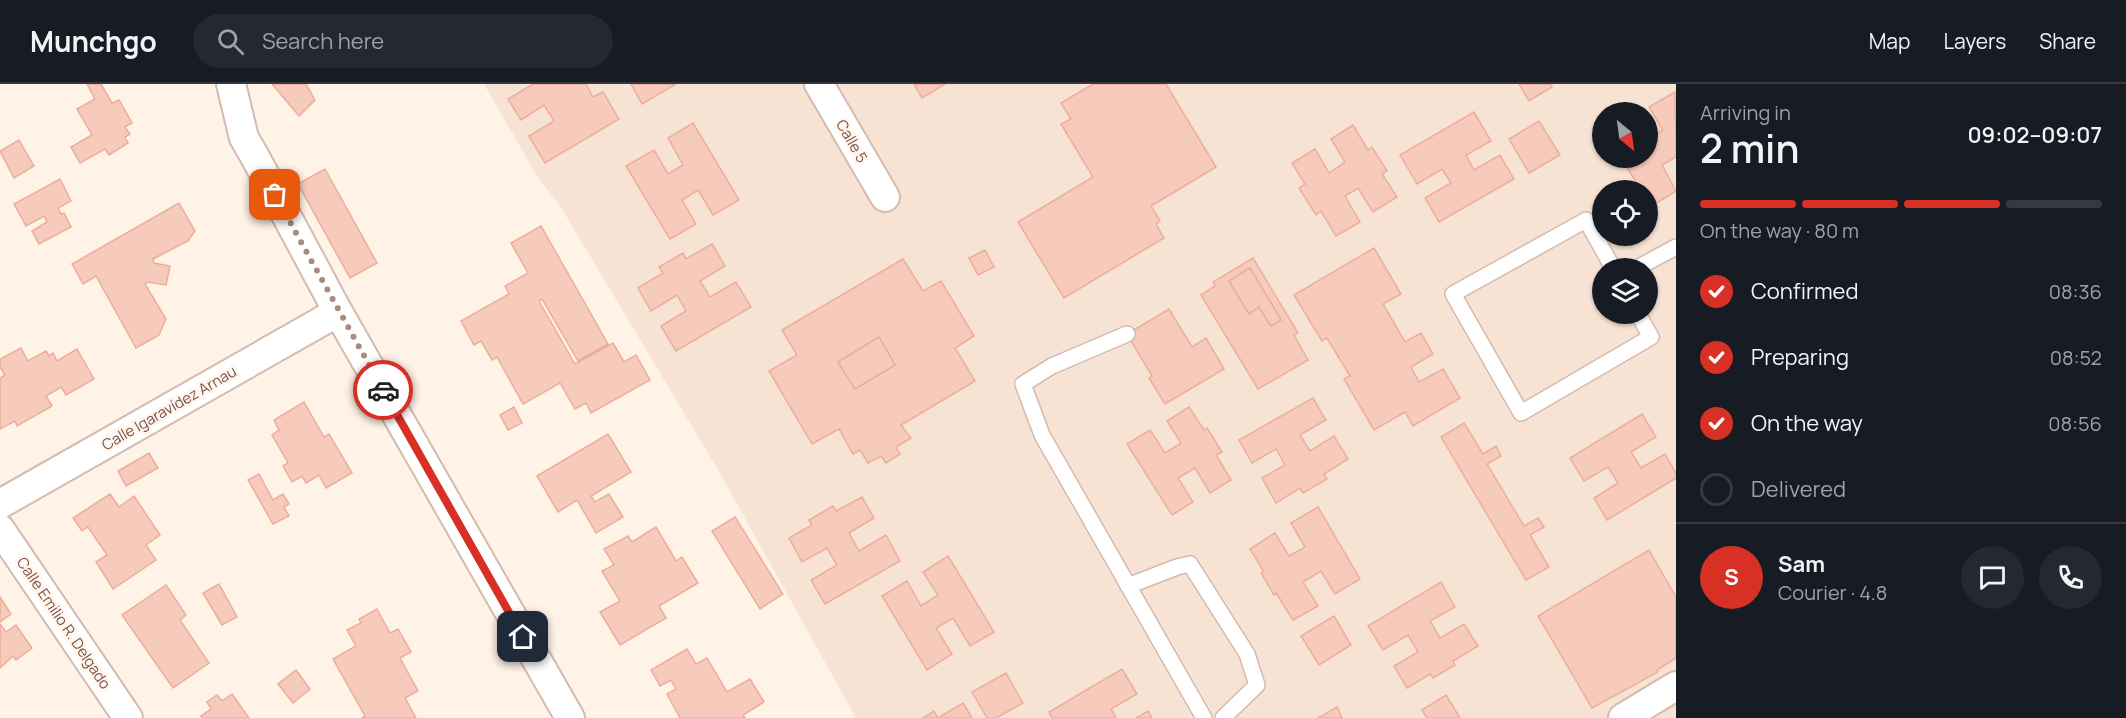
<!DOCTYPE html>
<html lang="en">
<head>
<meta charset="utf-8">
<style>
  :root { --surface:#171b24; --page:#242831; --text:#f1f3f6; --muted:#9ea1a6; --line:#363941; --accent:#d93025 }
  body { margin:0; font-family:Manrope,sans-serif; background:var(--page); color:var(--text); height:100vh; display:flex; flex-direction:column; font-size:22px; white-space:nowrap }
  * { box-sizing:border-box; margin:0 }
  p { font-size:20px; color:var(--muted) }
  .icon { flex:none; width:33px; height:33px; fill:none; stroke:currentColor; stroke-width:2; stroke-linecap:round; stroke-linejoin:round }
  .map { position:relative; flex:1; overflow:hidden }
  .drawer { display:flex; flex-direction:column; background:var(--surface); width:450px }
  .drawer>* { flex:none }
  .needle { width:39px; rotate:151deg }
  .controls { position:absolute; left:1592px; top:18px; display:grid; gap:12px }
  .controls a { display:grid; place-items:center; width:66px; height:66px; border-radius:50%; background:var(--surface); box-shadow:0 2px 4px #0004; font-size:30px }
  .pin { position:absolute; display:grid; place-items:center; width:51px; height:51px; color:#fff; margin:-26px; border-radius:12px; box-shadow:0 3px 9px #0006 }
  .courier { position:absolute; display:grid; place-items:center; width:60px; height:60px; margin:-30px; border:4px solid #d93025; border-radius:50%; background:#fff; color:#222; box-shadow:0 2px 8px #0007 }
  .overview em { font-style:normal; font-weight:600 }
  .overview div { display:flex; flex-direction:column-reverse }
  .overview { display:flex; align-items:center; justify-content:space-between; height:102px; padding:0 24px }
  h1 { font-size:39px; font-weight:600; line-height:45px }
  .bar { display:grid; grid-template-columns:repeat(4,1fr); gap:9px 6px; align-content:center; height:72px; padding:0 24px }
  .bar i { height:8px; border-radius:4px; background:var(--line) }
  .bar .selected { background:var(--accent) }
  .bar p { grid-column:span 4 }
  .line { display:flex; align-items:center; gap:15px; padding:0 24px; border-top:2px solid var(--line) }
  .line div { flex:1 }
  .round { display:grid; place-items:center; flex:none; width:63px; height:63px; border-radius:32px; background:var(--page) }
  ol { padding:0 24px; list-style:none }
  li { display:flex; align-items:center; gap:18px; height:66px }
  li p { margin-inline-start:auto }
  li .icon { padding:6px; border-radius:50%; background:var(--accent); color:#fff; stroke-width:4 }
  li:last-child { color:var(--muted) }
  li i { width:33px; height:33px; border:3px solid var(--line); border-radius:50% }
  header { display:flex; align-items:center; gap:36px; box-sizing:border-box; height:84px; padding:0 30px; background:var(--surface); border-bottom:2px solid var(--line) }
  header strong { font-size:28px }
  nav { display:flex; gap:33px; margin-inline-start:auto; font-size:21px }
  .search { width:420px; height:54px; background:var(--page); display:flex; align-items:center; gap:15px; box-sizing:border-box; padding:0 21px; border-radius:33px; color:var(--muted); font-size:22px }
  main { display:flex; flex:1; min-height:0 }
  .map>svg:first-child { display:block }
  .residential { fill:#f7e3d4; fill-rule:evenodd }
  .building { fill:#f7cbbb; stroke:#ecae9a; stroke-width:1.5; fill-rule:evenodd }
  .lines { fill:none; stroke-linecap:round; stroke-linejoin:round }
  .service-casing { stroke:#d5baae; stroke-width:18 }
  .minor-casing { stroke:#d5baae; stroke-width:32 }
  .service { stroke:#fff; stroke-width:15 }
  .minor { stroke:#fff; stroke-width:28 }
  .done { stroke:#aa8b7f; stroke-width:6; stroke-dasharray:0 10.8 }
  .route { stroke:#d93025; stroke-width:8 }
  .labels { text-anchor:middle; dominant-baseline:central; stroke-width:6; stroke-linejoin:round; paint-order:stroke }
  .street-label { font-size:15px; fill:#7c5347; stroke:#fff7f0 }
</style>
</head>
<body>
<header>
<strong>Munchgo</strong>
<div class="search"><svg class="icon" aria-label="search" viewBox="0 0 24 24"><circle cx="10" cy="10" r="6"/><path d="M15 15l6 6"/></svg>Search here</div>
<nav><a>Map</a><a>Layers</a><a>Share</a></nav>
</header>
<main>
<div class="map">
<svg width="1676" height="634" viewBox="0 0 1676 634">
  <rect width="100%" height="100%" fill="#fff2e7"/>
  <path class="residential" d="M484,0H1676V634H856L721,391L559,120L540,97ZM1602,28H1647V74H1602ZM1602,106H1647V152H1602ZM1602,184H1647V230H1602Z"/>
  <g class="building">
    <polygon points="87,0 101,0 112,19 119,16 132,39 125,43 130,50 125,53 128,59 109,71 105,65 80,79 71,63 92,51 77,25 95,15"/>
    <polygon points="272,0 306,0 315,16 299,32"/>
    <polygon points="533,0 586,0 593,13 603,8 619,35 545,79 529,52 554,37 544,21 521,36 508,15"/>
    <polygon points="631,0 676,0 642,20"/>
    <polygon points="914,0 945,0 922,14"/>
    <polygon points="1093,0 1166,0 1216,83 1151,122 1160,137 1156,140 1164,154 1064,214 1018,138 1093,93 1061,40 1071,35 1061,19"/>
    <polygon points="1519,0 1550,0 1552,3 1529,17"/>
    <polygon points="1675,8 1676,73 1662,81 1676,107 1650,123 1647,118 1647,106 1641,106 1621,74 1647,74 1647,55 1663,46 1649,23"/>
    <polygon points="1474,28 1491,57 1466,71 1474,86 1500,71 1514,95 1439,138 1425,114 1451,99 1442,85 1417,100 1400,71"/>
    <polygon points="1539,37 1560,71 1529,89 1509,55"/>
    <polygon points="693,39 739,116 713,131 698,106 682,116 696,140 670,155 626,82 654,66 668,90 683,81 668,54"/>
    <polygon points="1353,41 1368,66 1372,63 1387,87 1382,90 1397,113 1373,128 1358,104 1345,112 1360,138 1336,152 1321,127 1316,131 1299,104 1305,100 1292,79 1315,65 1329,89 1345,78 1331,55"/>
    <polygon points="19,56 34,82 14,94 0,67"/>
    <polygon points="325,85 377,179 350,194 298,100"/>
    <polygon points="60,95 71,117 58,124 61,130 64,129 71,143 39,160 32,147 47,138 44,132 26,142 14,120"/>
    <polygon points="179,119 195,147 188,157 153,175 154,179 170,182 166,201 147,198 145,200 166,235 159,251 136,264 96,192 83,200 72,180"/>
    <polygon points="541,142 608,260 578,277 542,215 539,217 575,280 613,259 624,278 636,271 650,296 591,329 586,319 575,325 560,299 523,320 497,273 492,276 481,257 474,261 461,237 509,210 505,202 528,189 511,159"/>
    <polygon points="712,160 725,182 700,197 710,213 736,198 751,223 676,267 661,242 686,227 677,211 651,227 638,204 663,189 659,183 683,169 686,175"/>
    <polygon points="1374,164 1401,210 1383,220 1405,258 1421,249 1433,270 1411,283 1419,298 1443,285 1460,314 1413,342 1405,328 1374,346 1344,295 1350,292 1327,254 1322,257 1294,211"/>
    <polygon points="985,166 994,183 978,191 969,174"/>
    <path d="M1253,174L1298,249L1294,251L1308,276L1258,305L1201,211L1215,202L1213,198ZM1250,184L1281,236L1271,242L1259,223L1249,230L1229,197Z"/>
    <path d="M903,175L923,207L941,197L974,252L955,264L975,297L901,341L911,354L896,363L900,370L886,379L881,372L868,379L860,366L853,370L839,345L812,360L769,287L797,271L782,246ZM879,253L895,281L855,305L838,278Z"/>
    <polygon points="1250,184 1281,236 1271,242 1259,223 1249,230 1229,197"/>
    <polygon points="1169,225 1192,263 1206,254 1224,285 1165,320 1149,294 1152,292 1127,250"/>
    <polygon points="879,253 895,281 855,305 838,278"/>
    <polygon points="21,264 28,277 46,267 49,272 53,269 57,277 77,265 94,295 66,311 61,303 46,312 52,322 17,342 15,337 0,345 0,294 5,291 0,283 0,275"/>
    <polygon points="1313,314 1326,336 1300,351 1310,367 1334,352 1348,375 1324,390 1327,395 1303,409 1300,404 1276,419 1262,394 1285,381 1276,365 1252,379 1239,356"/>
    <polygon points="304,318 324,353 329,350 352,389 326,404 319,391 306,399 302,392 292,398 283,382 288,379 272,351 279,346 274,336"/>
    <polygon points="514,323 522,339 508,346 500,331"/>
    <polygon points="1189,323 1204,346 1207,344 1222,368 1216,371 1231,396 1210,409 1195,384 1178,394 1193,418 1172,431 1127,360 1150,346 1165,369 1181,359 1167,337"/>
    <polygon points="1642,330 1656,353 1631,368 1641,384 1665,370 1676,389 1676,394 1607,436 1594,414 1618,399 1608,383 1584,397 1570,374"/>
    <polygon points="1464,339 1483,370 1496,362 1501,372 1487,380 1524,442 1538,434 1544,443 1530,451 1549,483 1526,496 1441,353"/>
    <polygon points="608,350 631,388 591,412 595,418 609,410 623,433 596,449 577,416 558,428 537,392"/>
    <polygon points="149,369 158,384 126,402 118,387"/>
    <polygon points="259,390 273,416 283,410 289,420 284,423 289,432 273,440 248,396"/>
    <polygon points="110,410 119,423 134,412 160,451 146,461 156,476 113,505 96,478 107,471 88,443 82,447 73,434"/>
    <polygon points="862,413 874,434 849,449 859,467 886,451 900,477 825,520 811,496 837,481 827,464 802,478 789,454 812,441 809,436 833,422 836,427"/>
    <polygon points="1318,423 1360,495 1335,510 1321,487 1303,498 1318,522 1293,536 1276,509 1274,511 1261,489 1264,488 1250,465 1275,449 1289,472 1305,463 1291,439"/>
    <polygon points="735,433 783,510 760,525 712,447"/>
    <polygon points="656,443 676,477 682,473 698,499 659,522 666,534 620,561 600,528 620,517 602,487 614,481 604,465 628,452 632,458"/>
    <polygon points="1649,466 1676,513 1676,574 1657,586 1658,588 1592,624 1538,532"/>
    <polygon points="948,472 994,548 970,562 953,534 936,544 952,570 927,586 882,512 907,497 921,522 938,511 923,488"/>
    <polygon points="1441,498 1455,523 1430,537 1440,554 1464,540 1478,562 1453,577 1455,581 1433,594 1430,590 1407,604 1394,582 1418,568 1408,551 1383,566 1368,542"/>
    <polygon points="219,500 237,533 222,541 203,509"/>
    <polygon points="166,501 186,531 180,536 209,579 173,604 122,531"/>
    <polygon points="0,513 11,530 0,538"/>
    <polygon points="377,525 390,549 398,545 411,568 400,574 418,607 405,614 416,634 362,634 365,632 333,575 356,562 347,546 361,539 359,535"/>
    <polygon points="1334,532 1351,561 1319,581 1301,552"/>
    <polygon points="0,540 6,548 16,541 32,564 16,576 13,572 0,584"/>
    <polygon points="687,565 696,580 707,574 727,608 750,595 764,618 743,631 745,634 680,634 667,610 676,605 671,596 660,602 651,586"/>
    <polygon points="1122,585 1137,610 1111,625 1116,634 1052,634 1049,628"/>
    <polygon points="296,586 310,605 293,619 278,600"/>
    <polygon points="1006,589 1023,619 996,634 987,634 972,608"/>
    <polygon points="232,610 249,634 202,634 201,632 211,625 207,618 217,611 222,617"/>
    <polygon points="1446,611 1460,634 1427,634 1422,626"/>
    <polygon points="963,619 972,634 923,634 934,627 938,634"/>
    <polygon points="1337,623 1342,634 1318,634"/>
    <polygon points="1148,627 1152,634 1136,634"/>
  </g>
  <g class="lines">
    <defs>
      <g id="service">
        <polyline points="1613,184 1586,136 1453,210 1521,329 1651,253 1638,230"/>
        <polyline points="1637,184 1676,163"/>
        <polyline points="1127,250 1052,282 1023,300 1042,351 1204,634"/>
        <polyline points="1128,502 1177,483 1190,480 1247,570 1257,601 1223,634"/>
      </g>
      <g id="minor">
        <polyline points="231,0 244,54 254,71 338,228 570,634"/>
        <polyline points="819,0 885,113"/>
        <polyline points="0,420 338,228"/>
        <polyline points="0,445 128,634"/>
        <polyline points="1623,634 1676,602"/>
      </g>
    </defs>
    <use href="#service" class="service-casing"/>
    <use href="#minor" class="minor-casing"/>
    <use href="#service" class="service"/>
    <use href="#minor" class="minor"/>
  </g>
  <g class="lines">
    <polyline class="done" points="275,111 383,306"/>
    <polyline class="route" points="383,306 523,553"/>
  </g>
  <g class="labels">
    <g class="street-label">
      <text transform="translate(852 57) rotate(60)">Calle 5</text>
      <text transform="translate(169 324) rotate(-30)">Calle Igaravídez Arnau</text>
      <text transform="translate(64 539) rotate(56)">Calle Emilio R. Delgado</text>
    </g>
  </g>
</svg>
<div class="controls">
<a><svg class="needle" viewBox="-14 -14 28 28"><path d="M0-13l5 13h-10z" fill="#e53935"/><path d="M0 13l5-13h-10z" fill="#9ea1a6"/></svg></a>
<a><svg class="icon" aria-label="locate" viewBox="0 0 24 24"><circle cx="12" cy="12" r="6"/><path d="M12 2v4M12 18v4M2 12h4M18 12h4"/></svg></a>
<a><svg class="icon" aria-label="layers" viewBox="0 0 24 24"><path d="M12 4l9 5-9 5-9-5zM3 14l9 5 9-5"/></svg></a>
</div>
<div class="pin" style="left:275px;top:111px;background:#ea580c"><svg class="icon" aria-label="bag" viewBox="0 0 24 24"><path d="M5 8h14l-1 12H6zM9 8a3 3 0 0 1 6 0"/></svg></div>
<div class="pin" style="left:523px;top:553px;background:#1f2937"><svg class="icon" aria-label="home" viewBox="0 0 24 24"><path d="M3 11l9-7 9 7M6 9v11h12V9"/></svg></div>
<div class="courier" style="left:383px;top:306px"><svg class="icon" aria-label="car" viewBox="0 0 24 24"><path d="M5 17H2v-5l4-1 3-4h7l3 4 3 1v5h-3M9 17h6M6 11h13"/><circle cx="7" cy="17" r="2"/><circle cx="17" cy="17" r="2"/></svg></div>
</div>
<section class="drawer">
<div class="overview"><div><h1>2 min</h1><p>Arriving in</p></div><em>09:02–09:07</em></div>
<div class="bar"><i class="selected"></i><i class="selected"></i><i class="selected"></i><i></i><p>On the way · 80 m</p></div>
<ol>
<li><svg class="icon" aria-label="check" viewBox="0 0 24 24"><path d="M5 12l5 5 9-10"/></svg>Confirmed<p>08:36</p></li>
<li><svg class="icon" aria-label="check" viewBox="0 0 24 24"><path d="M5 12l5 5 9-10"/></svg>Preparing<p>08:52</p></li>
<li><svg class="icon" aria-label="check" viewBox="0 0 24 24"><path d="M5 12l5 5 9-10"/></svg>On the way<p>08:56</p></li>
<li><i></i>Delivered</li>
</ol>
<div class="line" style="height:108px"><b class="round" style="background:var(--accent);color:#fff">S</b><div><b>Sam</b><p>Courier · 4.8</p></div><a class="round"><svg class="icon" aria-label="chat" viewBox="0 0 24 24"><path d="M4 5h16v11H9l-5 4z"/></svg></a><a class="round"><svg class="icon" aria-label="phone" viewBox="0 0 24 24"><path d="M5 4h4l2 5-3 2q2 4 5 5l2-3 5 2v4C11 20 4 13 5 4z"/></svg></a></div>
</section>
</main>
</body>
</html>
